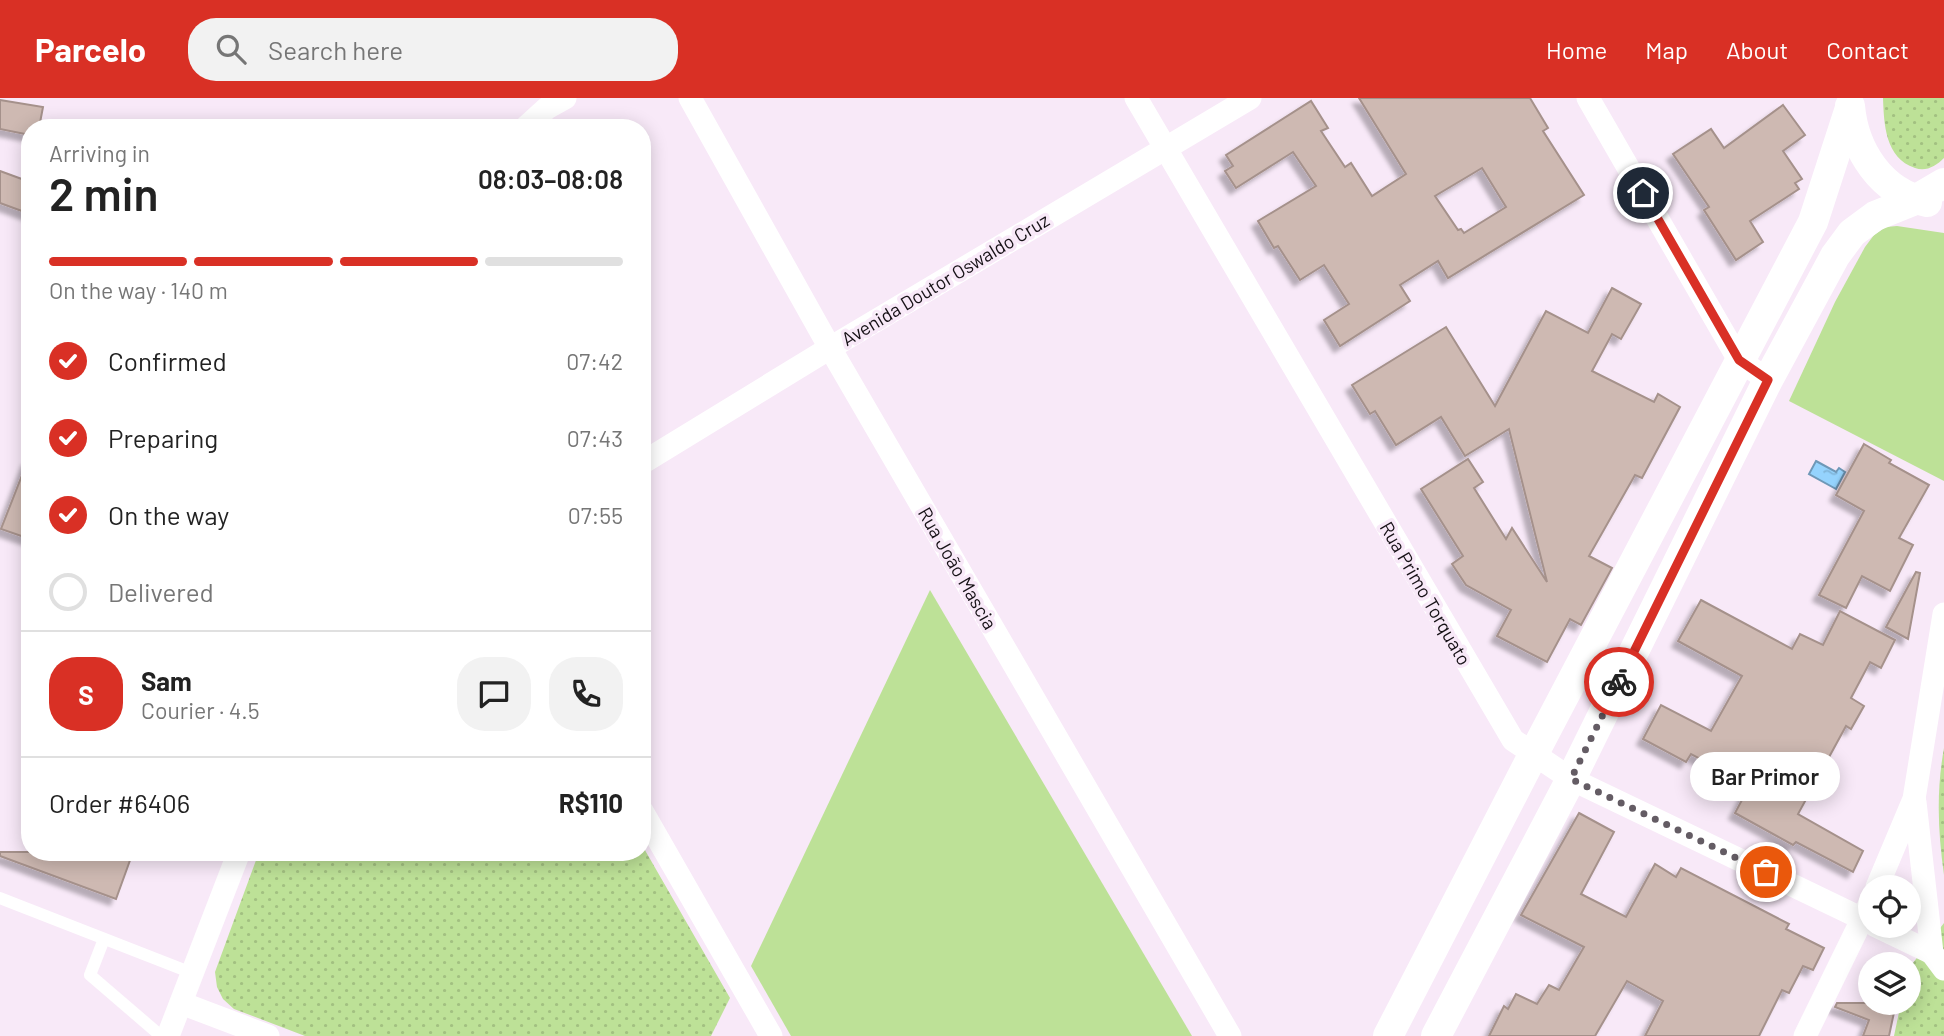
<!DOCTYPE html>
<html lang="en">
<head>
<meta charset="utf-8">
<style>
  :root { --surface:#fff; --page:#f2f2f2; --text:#222; --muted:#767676; --line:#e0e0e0; --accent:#d93025 }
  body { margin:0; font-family:Barlow,sans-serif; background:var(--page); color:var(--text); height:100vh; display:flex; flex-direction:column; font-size:26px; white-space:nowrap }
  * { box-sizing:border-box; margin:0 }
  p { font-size:23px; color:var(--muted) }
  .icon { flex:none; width:38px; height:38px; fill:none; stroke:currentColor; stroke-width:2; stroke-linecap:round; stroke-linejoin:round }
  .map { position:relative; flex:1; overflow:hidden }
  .drawer { position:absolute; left:21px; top:21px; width:630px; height:742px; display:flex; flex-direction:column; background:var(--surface); border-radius:28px; box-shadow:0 4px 18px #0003 }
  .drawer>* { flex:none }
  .tools { position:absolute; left:1858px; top:777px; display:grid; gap:14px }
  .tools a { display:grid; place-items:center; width:63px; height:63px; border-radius:50%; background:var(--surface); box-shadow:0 4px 18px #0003; font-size:35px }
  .pin { position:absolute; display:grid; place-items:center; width:60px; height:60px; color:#fff; margin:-30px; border:4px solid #fff; border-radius:50%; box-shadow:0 2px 7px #0007 }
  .courier { position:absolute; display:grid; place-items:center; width:70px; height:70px; margin:-35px; border:5px solid #d93025; border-radius:50%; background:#fff; color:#222; box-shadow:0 2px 9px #0007 }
  .bubble { position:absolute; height:49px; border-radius:24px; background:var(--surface); box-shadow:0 4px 18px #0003; font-size:23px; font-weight:600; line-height:49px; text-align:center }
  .summary em { font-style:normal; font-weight:600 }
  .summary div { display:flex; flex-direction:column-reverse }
  .summary { display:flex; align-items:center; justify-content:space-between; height:119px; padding:0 28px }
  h1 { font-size:46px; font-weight:600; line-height:52px }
  .bar { display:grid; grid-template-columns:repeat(4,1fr); gap:10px 7px; align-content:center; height:84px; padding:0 28px }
  .bar i { height:9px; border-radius:5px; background:var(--line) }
  .bar .active { background:var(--accent) }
  .bar p { grid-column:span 4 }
  .line { display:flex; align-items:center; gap:18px; padding:0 28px; border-top:2px solid var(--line) }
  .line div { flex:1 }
  .round { display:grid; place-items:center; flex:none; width:74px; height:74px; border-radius:28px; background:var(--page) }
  ol { padding:0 28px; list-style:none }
  li { display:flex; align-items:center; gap:21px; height:77px }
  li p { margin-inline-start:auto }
  li .icon { padding:7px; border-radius:50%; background:var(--accent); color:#fff; stroke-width:4 }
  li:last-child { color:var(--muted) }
  li i { width:38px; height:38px; border:4px solid var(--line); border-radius:50% }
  header { display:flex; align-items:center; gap:42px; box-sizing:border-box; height:98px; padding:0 35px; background:var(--accent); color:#fff }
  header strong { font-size:33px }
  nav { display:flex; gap:38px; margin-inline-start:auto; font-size:24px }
  .search { width:490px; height:63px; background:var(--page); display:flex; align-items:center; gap:18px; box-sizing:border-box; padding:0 24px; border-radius:28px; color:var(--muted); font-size:26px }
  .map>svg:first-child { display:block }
  .grass { fill:#bde197 }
  .park { fill:url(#park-dots) }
  .water { fill:url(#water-ripples); stroke:#6f98b7; stroke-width:2 }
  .building { fill:#ceb9b2; stroke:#a5918b; stroke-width:2; fill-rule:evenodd; filter:url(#shadow) }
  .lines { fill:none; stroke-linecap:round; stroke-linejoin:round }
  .service { stroke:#fff; stroke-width:12 }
  .minor { stroke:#fff; stroke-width:23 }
  .tertiary { stroke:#fff; stroke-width:30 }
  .done { stroke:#645c64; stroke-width:7; stroke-dasharray:0 12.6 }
  .route { stroke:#d93025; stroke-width:9 }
  .labels { text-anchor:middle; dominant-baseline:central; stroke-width:7; stroke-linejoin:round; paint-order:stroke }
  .street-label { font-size:19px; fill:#151015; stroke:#f8e9f8 }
</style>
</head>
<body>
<header>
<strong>Parcelo</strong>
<div class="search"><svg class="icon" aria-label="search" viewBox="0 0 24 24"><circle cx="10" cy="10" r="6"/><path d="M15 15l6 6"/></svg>Search here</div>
<nav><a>Home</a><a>Map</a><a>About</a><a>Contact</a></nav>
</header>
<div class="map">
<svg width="1944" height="938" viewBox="0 0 1944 938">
  <defs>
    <pattern id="park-dots" width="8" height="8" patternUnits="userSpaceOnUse" patternTransform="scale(1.75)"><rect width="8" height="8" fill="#bde197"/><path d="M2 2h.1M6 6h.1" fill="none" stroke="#a2c081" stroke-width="1.8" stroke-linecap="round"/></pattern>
    <pattern id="water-ripples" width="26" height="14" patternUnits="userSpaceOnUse" patternTransform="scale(1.75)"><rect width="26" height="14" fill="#95d3fd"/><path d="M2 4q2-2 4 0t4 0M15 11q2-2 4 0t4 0" fill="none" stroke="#80b4d8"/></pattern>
    <filter id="shadow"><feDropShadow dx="-6" dy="6" stdDeviation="2" flood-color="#0004"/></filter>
  </defs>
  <rect width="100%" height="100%" fill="#f8e9f8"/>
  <g class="grass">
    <polygon points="1897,128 1944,135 1944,383 1789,303 1835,204 1865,149 1874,137 1886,129"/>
    <polygon points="930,492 1192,938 791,938 751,868"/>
  </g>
  <g class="park">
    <path d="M1883,0H1944V60C1936,68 1926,74 1915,70C1885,60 1884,26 1883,0Z"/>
    <path d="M1944,650V777C1938,734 1936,694 1944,650Z"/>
    <polygon points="642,747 730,900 711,938 305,938 234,911 223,901 217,889 215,874 259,754 642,754"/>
    <polygon points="1944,825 1944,938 1894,938 1901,905 1909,905 1909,870"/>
  </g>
  <polygon class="water" points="1816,363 1836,374 1839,370 1845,374 1836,391 1809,376"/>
  <g class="building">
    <path d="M1359,0H1530L1548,30L1543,33L1584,97L1448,180L1438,163L1400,187L1410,203L1340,248L1324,222L1349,206L1324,167L1300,182L1278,148L1274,150L1258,123L1316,88L1293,54L1236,90L1225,73L1233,68L1226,57L1311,3L1328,30L1321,33L1345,69L1351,65L1372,98L1406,76ZM1482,70L1506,109L1464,135L1461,131L1458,132L1435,98Z"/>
    <polygon points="0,2 43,9 39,30 30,30 30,37 0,31"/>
    <polygon points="1783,7 1805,37 1783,53 1802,81 1795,85 1799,91 1750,123 1763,144 1736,162 1704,112 1709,109 1673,56 1711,31 1724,50"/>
    <polygon points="0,73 30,84 30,116 0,105"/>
    <polygon points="1612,190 1641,206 1621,241 1612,236 1592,273 1654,304 1658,296 1680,309 1642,380 1635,377 1589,458 1612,470 1581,527 1570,521 1547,564 1497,538 1511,512 1466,487 1452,466 1463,458 1421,391 1468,361 1483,384 1474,390 1506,441 1512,430 1547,484 1509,331 1465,358 1441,319 1396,347 1375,313 1370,316 1352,287 1446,229 1495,308 1546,213 1588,235"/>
    <polygon points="1864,346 1891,362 1889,365 1929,387 1899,440 1913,447 1890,493 1862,478 1846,510 1819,497 1864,413 1836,397"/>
    <polygon points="28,362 30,362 30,441 1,431"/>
    <polygon points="1916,474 1920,475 1908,541 1886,529"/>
    <polygon points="1701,502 1792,551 1800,536 1823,547 1840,513 1895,542 1881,570 1870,564 1851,600 1864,608 1851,631 1846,628 1798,716 1863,753 1853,774 1796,744 1793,747 1735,715 1750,687 1691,656 1686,664 1643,641 1661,607 1711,633 1742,578 1678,543"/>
    <polygon points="1579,715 1614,734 1581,796 1626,819 1655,766 1676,779 1681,770 1789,826 1786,831 1824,850 1813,872 1803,868 1789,895 1782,892 1759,938 1645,938 1663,903 1627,883 1595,938 1489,938 1504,908 1508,911 1516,896 1537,906 1549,887 1559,892 1584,849 1521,817"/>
    <polygon points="0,754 133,754 116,801 0,758"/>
    <polygon points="1837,905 1896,905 1889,938 1863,938 1869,922 1835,909"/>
  </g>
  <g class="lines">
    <g class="service">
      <polyline points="0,800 192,875"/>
      <polyline points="104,841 90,877 161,938"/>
    </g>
    <g class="minor">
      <polyline points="690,0 830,250 1230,938"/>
      <polyline points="1136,0 1513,642 1571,681 1871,825"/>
      <polyline points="1588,0 1739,262 1768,282"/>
      <polyline points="525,30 547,10 565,0"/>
      <polyline points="642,365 830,250 1250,0"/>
      <polyline points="1915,704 1932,855 1944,871"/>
      <polyline points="642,713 771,938"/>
      <polyline points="1877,789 1914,701 1944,516"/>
      <polyline points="1876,828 1932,855"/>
      <polyline points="181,905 268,938"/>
      <polyline points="168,938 239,754"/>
      <polyline points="1805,938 1871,803"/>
    </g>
    <g class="tertiary">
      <path d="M1850,8C1854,52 1881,95 1927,104"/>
      <polyline points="1388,938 1533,657 1813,124 1850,10"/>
      <polyline points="1436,938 1571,681 1768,282 1835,158 1852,135 1875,118 1915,102 1944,85"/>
    </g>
  </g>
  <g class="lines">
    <polyline class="done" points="1619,584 1571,681 1766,774"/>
    <polyline class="route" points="1619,584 1768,282 1739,262 1643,95"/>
  </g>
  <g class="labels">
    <g class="street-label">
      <text transform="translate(945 181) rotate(-31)">Avenida Doutor Oswaldo Cruz</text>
      <text transform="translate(958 470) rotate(60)">Rua João Mascia</text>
      <text transform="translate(1426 495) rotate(60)">Rua Primo Torquato</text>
    </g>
  </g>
</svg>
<div class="tools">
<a><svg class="icon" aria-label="locate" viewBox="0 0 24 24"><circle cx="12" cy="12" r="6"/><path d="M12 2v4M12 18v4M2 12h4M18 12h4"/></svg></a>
<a><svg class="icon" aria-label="layers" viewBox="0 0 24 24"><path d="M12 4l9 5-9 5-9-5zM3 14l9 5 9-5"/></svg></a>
</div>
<div class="pin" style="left:1766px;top:774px;background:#ea580c"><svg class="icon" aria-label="bag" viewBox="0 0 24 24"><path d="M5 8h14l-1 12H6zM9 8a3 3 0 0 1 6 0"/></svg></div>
<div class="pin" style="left:1643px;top:95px;background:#1f2937"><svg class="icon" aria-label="home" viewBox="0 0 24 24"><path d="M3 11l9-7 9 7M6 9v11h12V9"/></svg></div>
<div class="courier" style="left:1619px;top:584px"><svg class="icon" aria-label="bike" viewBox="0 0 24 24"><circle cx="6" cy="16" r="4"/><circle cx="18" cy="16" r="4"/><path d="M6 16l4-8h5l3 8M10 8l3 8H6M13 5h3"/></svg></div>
<div class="bubble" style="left:1690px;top:654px;width:150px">Bar Primor</div>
<section class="drawer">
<div class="summary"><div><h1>2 min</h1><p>Arriving in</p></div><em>08:03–08:08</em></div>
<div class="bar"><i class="active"></i><i class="active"></i><i class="active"></i><i></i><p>On the way · 140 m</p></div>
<ol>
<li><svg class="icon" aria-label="check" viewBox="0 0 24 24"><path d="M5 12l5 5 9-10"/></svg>Confirmed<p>07:42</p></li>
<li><svg class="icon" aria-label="check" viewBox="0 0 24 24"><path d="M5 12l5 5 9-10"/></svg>Preparing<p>07:43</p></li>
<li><svg class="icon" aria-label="check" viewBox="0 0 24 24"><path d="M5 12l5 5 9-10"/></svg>On the way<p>07:55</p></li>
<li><i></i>Delivered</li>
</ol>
<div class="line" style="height:126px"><b class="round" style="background:var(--accent);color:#fff">S</b><div><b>Sam</b><p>Courier · 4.5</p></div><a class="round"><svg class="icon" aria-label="chat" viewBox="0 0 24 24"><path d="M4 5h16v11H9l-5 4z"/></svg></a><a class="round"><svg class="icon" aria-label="phone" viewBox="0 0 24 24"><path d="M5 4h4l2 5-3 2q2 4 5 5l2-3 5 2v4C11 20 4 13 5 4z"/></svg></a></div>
<div class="line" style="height:91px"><div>Order #6406</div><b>R$110</b></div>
</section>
</div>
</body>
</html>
